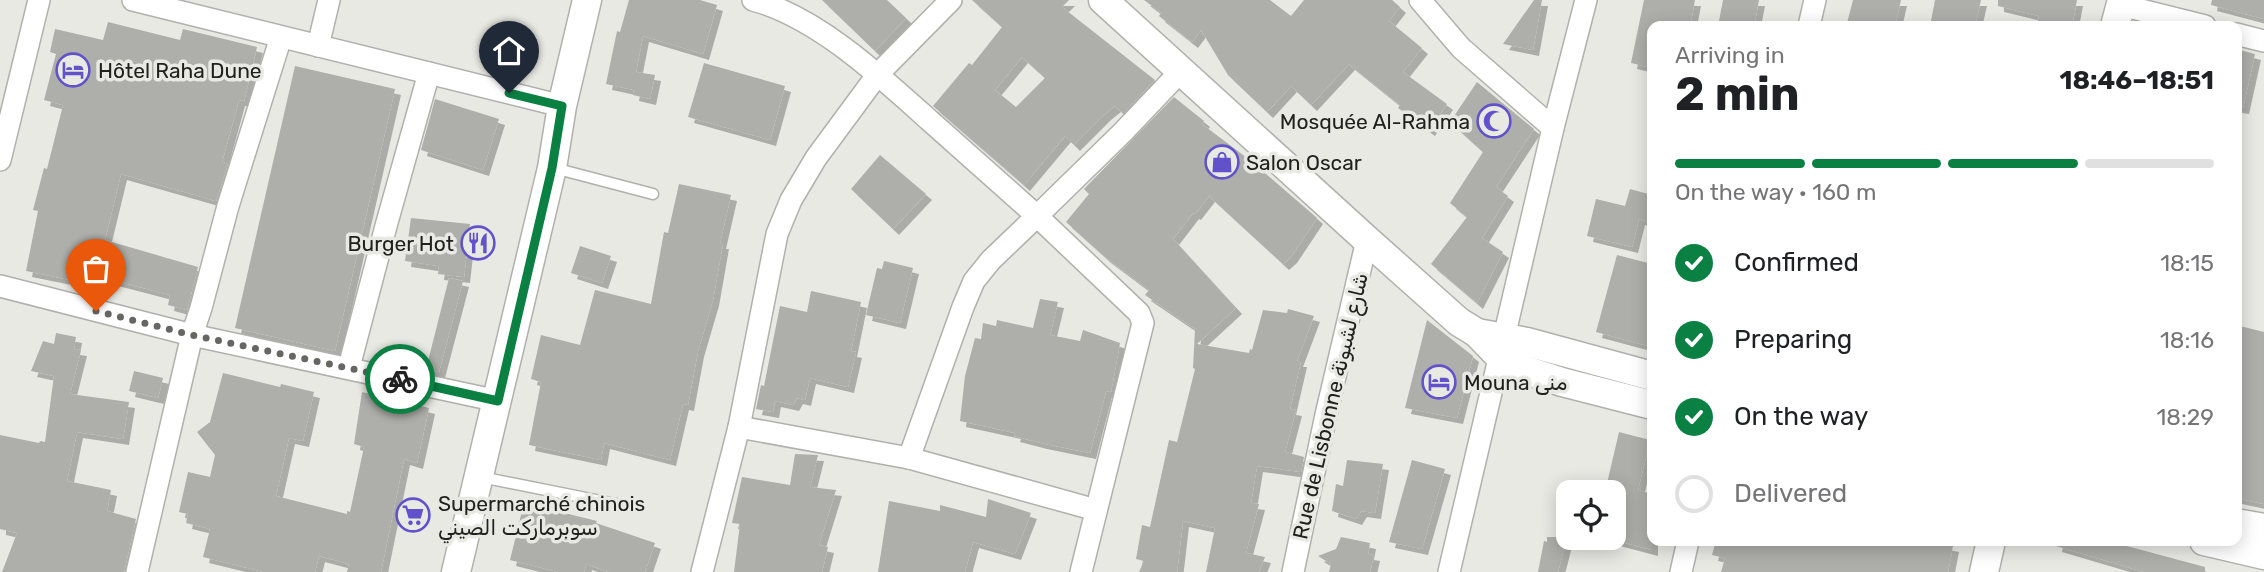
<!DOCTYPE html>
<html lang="en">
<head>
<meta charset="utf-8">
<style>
  :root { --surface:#fff; --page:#f6f6f6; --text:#202124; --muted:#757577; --line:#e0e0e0; --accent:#0b8043 }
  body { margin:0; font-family:Rubik,Vazirmatn,sans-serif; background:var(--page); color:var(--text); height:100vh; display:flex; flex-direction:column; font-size:26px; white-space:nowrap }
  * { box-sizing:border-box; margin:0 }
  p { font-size:23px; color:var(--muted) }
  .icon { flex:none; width:38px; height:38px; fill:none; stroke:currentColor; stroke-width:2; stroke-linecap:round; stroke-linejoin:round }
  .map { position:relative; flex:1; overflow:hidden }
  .sheet { position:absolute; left:1647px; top:21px; width:595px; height:525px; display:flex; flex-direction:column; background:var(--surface); border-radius:14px; box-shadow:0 4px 18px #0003 }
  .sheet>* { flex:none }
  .buttons { position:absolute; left:1556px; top:480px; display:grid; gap:14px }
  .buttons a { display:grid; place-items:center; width:70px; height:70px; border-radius:14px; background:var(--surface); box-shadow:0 4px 18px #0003; font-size:35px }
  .pin { position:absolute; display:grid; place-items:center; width:60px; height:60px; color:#fff; margin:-72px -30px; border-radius:50% 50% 50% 0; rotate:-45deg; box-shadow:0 0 7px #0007 }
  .pin .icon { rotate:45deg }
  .courier { position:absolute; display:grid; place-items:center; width:70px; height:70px; margin:-35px; border:5px solid #0b8043; border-radius:50%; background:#fff; color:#222; box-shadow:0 2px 9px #0007 }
  .headline em { font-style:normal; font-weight:700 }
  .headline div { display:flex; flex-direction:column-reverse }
  .headline { display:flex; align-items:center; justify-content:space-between; height:119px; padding:0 28px }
  h1 { font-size:46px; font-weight:700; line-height:52px }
  .bar { display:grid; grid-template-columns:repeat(4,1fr); gap:10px 7px; align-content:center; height:84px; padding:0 28px }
  .bar i { height:9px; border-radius:5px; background:var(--line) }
  .bar .current { background:var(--accent) }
  .bar p { grid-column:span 4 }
  ol { padding:0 28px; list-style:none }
  li { display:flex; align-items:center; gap:21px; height:77px }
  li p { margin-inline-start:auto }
  li .icon { padding:7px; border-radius:50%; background:var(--accent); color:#fff; stroke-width:4 }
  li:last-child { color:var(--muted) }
  li i { width:38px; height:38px; border:4px solid var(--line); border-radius:50% }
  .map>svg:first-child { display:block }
  .building { fill:#aeaeaa; fill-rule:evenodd; filter:url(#shadow) }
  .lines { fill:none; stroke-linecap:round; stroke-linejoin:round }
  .lane-casing { stroke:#b0b0ac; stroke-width:13 }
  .street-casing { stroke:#b0b0ac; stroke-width:24 }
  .secondary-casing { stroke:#b0b0ac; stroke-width:31 }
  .lane { stroke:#fff; stroke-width:10 }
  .street { stroke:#fff; stroke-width:21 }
  .secondary { stroke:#fff; stroke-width:28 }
  .done { stroke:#666663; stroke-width:7; stroke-dasharray:0 12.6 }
  .route { stroke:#0b8043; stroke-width:9 }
  .labels { text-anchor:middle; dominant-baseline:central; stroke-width:7; stroke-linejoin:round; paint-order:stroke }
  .poi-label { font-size:21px; fill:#20201e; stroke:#e9e9e4; text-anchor:start }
  .street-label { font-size:21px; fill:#20201e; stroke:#e9e9e4 }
</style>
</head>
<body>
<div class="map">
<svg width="2264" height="572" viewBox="0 0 2264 572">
  <defs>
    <filter id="shadow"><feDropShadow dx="6" dy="6" stdDeviation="0" flood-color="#0004"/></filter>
  </defs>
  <rect width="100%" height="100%" fill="#e9e9e4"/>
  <g class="building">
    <polygon points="629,0 700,0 717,5 703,54 643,36 636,72 655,75 650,99 633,95 634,90 606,84 617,31 620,32"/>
    <polygon points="822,0 887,0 906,18 875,51"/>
    <path d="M972,0H1069L1062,7L1155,80L1123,113L1115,106L1105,114L1074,145L1065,136L1024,185L933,106L969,63L972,65L1002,27ZM1022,57L1045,78L1016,107L995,90Z"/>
    <polygon points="1144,0 1270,0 1291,16 1304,0 1392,0 1400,7 1389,21 1422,48 1403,72 1447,104 1429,130 1398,108 1400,105 1349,64 1311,105 1291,86 1267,112 1228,75 1201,30 1192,42 1159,16 1161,13"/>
    <polygon points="1534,0 1542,0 1533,50 1503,44"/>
    <polygon points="1644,0 1695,0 1690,26 1652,26 1652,68 1631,63"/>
    <polygon points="1723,0 1759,0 1754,26 1718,26"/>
    <polygon points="1853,0 1901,0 1895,26 1860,26 1847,23"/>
    <polygon points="1935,0 1981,0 1975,26 1930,26"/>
    <polygon points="1998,0 2077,0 2072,26 2037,26 2039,16 1998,6"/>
    <polygon points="2212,0 2264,0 2264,19 2211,5"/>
    <polygon points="108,22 180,40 183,29 257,47 244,101 239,100 222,162 228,164 216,201 121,174 105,240 198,267 187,310 168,305 170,295 97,276 95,285 26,271 38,211 33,210 44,168 47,169 63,105 44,100 56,54 50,52 55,29 103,40"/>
    <polygon points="2236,49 2255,54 2243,108 2236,107"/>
    <polygon points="704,63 785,86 770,140 688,117"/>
    <polygon points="295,66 395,89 335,351 235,328"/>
    <polygon points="1477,82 1534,129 1496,187 1508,196 1482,238 1503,252 1477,303 1431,264 1467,217 1450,203 1483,152 1450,122"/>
    <polygon points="1174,97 1204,121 1202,124 1251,161 1317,218 1291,257 1283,264 1209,196 1195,214 1193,213 1173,239 1236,308 1197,344 1249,353 1250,349 1252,350 1263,310 1287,313 1288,309 1314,316 1297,361 1301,361 1290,409 1296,410 1285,452 1304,457 1301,472 1257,466 1251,503 1259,504 1246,553 1265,557 1259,572 1206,572 1215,528 1183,521 1177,572 1139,572 1144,561 1136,559 1142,525 1150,527 1169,440 1177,442 1195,369 1193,368 1195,329 1145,295 1149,290 1105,257 1066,222 1089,194 1084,189"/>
    <polygon points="435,99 499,119 483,170 421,150"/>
    <polygon points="880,155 926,194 893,229 851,189"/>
    <polygon points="679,184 731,195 720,243 723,243 713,300 698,351 688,405 683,404 670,460 604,443 601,460 529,445 541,382 531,379 541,335 580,345 595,290 651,304 664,232 668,233"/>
    <polygon points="1630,189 1652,195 1652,223 1639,219 1632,247 1587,236 1596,199 1625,206"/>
    <polygon points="411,218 470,224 464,277 438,274 439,266 405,261"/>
    <polygon points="580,246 611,256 602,283 571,273"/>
    <polygon points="1617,255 1652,264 1652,347 1596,332"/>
    <polygon points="884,261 913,268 900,323 866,315 877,268 882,269"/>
    <polygon points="449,278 463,281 439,372 426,369"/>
    <polygon points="811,291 861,302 851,351 856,352 848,387 810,378 805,400 797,398 793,405 775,401 773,412 756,409 761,385 764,386 780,306 807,312"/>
    <polygon points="1040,299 1058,302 1050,335 1080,341 1083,330 1120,343 1111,392 1106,391 1090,453 1041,443 1014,436 1015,433 960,421 965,376 975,338 981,339 983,323 996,326 997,320 1033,328"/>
    <polygon points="1427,320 1473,356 1457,418 1405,408"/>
    <polygon points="2236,325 2264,332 2264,504 2236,498"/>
    <polygon points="56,333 76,337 74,349 81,350 70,394 129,402 123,439 77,432 67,481 111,490 107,511 136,519 124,572 2,572 17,533 0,529 0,435 39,443 40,441 45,442 54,376 31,371 43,341 54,344"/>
    <polygon points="134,371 163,378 158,398 129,391"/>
    <polygon points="223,373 280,387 281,384 314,392 303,441 289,438 276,496 347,514 347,511 350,512 364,447 354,444 362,392 429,408 417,463 404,459 381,572 347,572 349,564 319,556 315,572 264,572 203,557 210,529 186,523 188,514 179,512 188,472 210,477 215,455 197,432 210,422"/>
    <polygon points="1619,432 1650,440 1638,490 1652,494 1652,550 1614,540 1614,492 1605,492"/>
    <polygon points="795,454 818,455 810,487 836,490 819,545 828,547 822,572 734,572 740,524 732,523 742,477 790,485"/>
    <polygon points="1347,460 1383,464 1375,513 1361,511 1356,519 1332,511 1336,484 1343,486"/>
    <polygon points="1412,460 1445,469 1422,549 1389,542"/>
    <polygon points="988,499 1031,513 1015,554 973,542 965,572 878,572 889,501 940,511 940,505 986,517"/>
    <polygon points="524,503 597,521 596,523 655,543 645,572 609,572 586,564 584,572 558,572 510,560"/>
    <polygon points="1341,537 1370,543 1368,554 1374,555 1370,572 1329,572 1331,564 1318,556 1336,549"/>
    <polygon points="1547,537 1567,537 1558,572 1538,572 1544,541 1547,542"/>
    <polygon points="1716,541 1929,541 1953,546 1948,572 1721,572 1725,558 1712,555"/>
    <polygon points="2057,541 2108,541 2205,567 2205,572 2144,572 2056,546"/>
  </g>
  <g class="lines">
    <defs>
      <g id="lane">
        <polyline points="554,168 653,194"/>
        <polyline points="481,477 621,505"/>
      </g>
      <g id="street">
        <polyline points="133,0 562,106"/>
        <path d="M753,0C817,17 880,76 929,120C965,152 1001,184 1037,216L991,260L974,281L963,307L909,458"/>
        <polyline points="1420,0 1461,48 1553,128"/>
        <polyline points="2121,5 2205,26"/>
        <polyline points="1809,26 1815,0"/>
        <polyline points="2236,34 2264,41"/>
        <polyline points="318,46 329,0"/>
        <polyline points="0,160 39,0"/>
        <polyline points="0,286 192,335 498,401"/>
        <polyline points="349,367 386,226 429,73"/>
        <polyline points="739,427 909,458 1096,510"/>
        <polyline points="137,572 192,335 201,308 228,206 281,37"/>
        <polyline points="702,572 739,427 777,234 791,200 816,158 878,74 951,0"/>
        <polyline points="1081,572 1143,323 1139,313 1037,216 1123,132 1180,72"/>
        <polyline points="1293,572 1326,415 1367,240"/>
        <polyline points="1449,572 1553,128 1586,0"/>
        <polyline points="1681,572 1688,541"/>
      </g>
      <g id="secondary">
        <polyline points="1103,0 1367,240 1459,322 1477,333 1500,357 1522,369 1562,382 1652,405"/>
        <polyline points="2115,26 2122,0"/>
        <polyline points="1477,333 1527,342 1652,376"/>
        <polyline points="2236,523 2264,528"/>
        <polyline points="2204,541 2264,555"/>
        <polyline points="456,572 552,168 562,106 587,0"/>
        <polyline points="1984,572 1991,541"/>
      </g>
    </defs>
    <use href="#lane" class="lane-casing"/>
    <use href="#street" class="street-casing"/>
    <use href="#secondary" class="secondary-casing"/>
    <use href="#lane" class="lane"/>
    <use href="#street" class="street"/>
    <use href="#secondary" class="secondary"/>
  </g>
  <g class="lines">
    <polyline class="done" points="96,311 192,335 400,379"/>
    <polyline class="route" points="400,379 498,401 552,168 562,106 509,93"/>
  </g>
  <defs>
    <symbol id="hotel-ring" viewBox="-11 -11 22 22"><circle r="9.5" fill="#e9e9e4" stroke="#6152cb" stroke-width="1.5"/><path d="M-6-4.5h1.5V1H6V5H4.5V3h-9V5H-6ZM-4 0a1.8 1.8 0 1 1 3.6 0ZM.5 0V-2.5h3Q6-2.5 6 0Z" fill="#6152cb"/></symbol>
    <symbol id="mosque-ring" viewBox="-11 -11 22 22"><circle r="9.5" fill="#e9e9e4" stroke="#6152cb" stroke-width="1.5"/><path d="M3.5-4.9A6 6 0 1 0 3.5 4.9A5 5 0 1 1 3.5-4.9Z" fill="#6152cb"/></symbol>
    <symbol id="shop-ring" viewBox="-11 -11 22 22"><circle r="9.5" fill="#e9e9e4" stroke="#6152cb" stroke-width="1.5"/><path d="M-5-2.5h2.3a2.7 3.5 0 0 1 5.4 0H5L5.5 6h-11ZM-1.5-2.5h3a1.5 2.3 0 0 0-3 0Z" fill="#6152cb"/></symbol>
    <symbol id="restaurant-ring" viewBox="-11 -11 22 22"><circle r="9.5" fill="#e9e9e4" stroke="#6152cb" stroke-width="1.5"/><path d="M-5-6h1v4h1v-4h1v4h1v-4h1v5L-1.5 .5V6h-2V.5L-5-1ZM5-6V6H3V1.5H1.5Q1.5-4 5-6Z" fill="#6152cb"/></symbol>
    <symbol id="supermarket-ring" viewBox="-11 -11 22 22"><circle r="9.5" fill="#e9e9e4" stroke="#6152cb" stroke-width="1.5"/><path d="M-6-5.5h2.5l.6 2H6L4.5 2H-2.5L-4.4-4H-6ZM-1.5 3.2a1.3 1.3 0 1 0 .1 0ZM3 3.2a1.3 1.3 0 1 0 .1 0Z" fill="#6152cb"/></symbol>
  </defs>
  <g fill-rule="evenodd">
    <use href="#hotel-ring" x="54" y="51" width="38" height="38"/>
    <use href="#mosque-ring" x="1475" y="102" width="38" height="38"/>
    <use href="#shop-ring" x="1203" y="143" width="38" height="38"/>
    <use href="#restaurant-ring" x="459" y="224" width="38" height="38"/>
    <use href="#hotel-ring" x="1420" y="363" width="38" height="38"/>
    <use href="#supermarket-ring" x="394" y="496" width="38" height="38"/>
  </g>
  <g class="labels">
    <g class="poi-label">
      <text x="98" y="70">Hôtel Raha Dune</text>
      <text x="1470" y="121" text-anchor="end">Mosquée Al-Rahma</text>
      <text x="1246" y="162">Salon Oscar</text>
      <text x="454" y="243" text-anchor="end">Burger Hot</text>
      <text x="1464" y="382">Mouna منى</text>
      <text x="438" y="503">Supermarché chinois<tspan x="438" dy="24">سوبرماركت الصيني</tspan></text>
    </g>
    <g class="street-label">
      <text transform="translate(1330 406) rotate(-77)">Rue de Lisbonne شارع لشبونة</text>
    </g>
  </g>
</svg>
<div class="buttons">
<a><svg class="icon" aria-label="locate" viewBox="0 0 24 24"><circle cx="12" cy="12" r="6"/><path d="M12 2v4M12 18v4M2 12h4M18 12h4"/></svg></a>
</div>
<div class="pin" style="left:96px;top:311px;background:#ea580c"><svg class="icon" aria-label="bag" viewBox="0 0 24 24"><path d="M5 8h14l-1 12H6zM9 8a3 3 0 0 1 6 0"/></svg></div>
<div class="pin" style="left:509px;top:93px;background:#1f2937"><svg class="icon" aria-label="home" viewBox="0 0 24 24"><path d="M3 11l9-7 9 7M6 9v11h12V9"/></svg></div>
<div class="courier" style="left:400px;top:379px"><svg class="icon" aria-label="bike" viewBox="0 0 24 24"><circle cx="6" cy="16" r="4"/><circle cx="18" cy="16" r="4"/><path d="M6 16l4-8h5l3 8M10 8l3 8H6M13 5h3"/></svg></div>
<section class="sheet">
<div class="headline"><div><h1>2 min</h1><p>Arriving in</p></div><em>18:46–18:51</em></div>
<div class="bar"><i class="current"></i><i class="current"></i><i class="current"></i><i></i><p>On the way · 160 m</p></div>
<ol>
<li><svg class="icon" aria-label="check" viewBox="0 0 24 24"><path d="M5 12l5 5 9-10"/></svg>Confirmed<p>18:15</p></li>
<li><svg class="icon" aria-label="check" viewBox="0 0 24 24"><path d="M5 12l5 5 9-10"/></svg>Preparing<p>18:16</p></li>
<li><svg class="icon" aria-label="check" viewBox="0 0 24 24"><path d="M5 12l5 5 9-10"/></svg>On the way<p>18:29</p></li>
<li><i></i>Delivered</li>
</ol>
</section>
</div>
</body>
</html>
